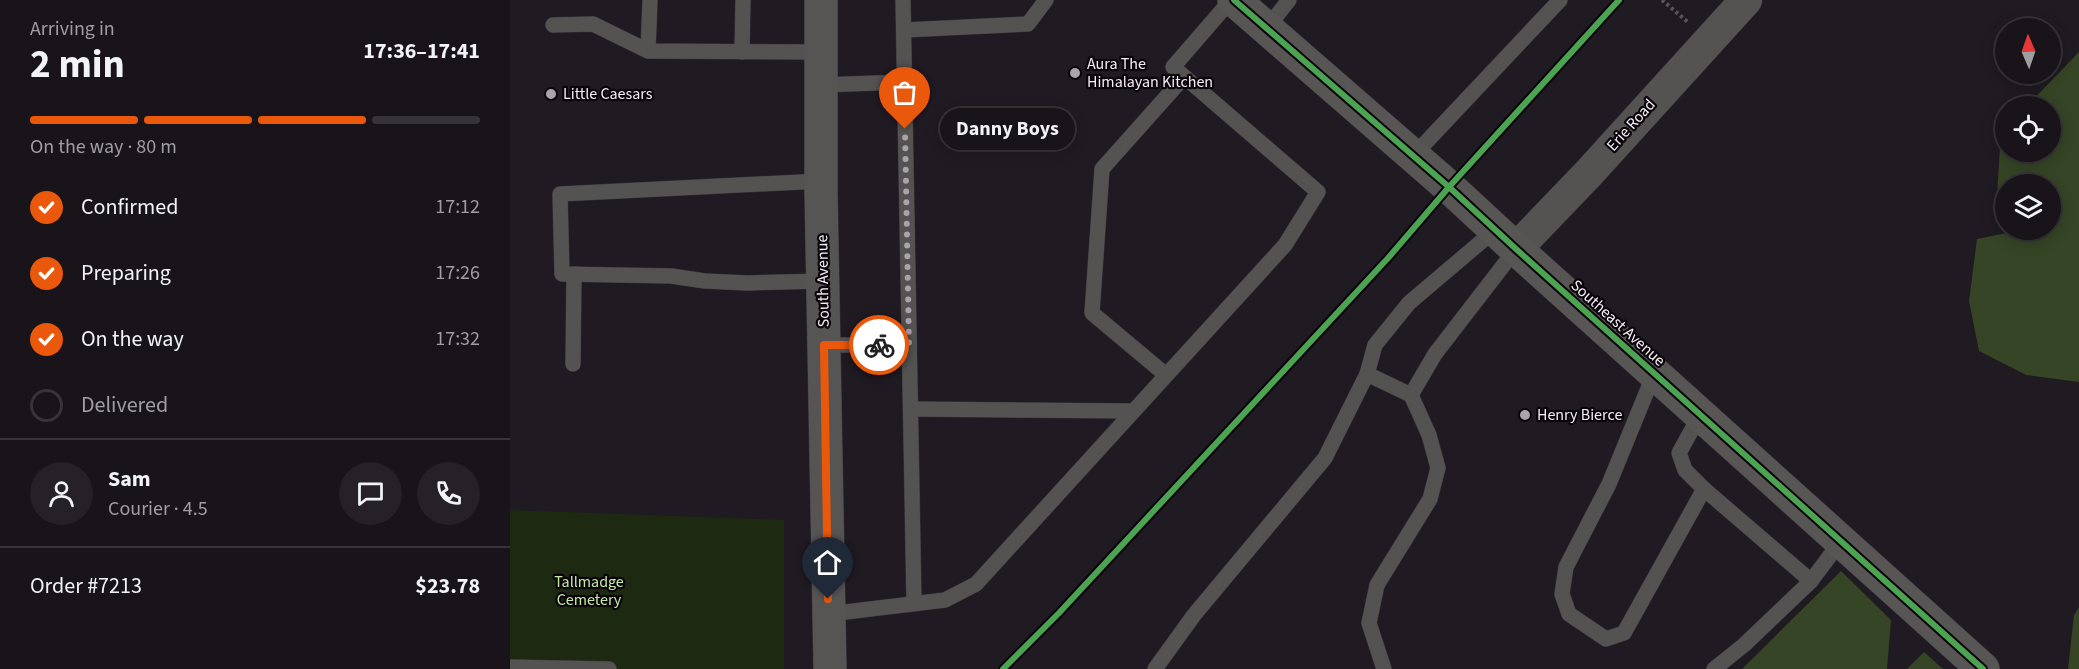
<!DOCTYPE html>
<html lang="en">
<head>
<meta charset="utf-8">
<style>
  :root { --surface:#18141a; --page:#252127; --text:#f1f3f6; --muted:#9f9ea2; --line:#363339; --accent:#ea580c }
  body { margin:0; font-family:"Source Sans 3",sans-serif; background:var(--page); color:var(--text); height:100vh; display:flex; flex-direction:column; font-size:22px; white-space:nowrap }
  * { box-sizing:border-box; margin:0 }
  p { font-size:20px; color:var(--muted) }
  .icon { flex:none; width:33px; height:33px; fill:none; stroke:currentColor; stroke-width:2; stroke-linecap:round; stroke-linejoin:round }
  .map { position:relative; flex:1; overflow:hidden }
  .panel { display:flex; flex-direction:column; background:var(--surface); width:510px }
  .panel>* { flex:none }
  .needle { width:39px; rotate:358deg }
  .controls { position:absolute; left:1485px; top:18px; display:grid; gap:12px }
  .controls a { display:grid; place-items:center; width:66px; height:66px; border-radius:50%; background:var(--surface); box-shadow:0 3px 15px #0003,0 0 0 2px var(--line); font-size:30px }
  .pin { position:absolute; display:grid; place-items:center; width:51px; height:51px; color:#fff; margin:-62px -26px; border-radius:50% 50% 50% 0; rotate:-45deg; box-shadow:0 0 6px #0007 }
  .pin .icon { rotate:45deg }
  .courier { position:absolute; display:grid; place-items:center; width:60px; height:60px; margin:-30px; border:4px solid #ea580c; border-radius:50%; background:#fff; color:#222; box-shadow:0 2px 8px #0007 }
  .bubble { position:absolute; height:42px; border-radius:21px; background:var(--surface); box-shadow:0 3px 15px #0003,0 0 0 2px var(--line); font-size:20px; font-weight:700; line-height:42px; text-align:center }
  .headline em { font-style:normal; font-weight:700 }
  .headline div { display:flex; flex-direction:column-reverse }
  .headline { display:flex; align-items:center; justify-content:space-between; height:102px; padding:0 30px }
  h1 { font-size:39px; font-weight:700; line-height:45px }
  .bar { display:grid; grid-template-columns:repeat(4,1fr); gap:9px 6px; align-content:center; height:72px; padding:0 30px }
  .bar i { height:8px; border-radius:4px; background:var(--line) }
  .bar .on { background:var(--accent) }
  .bar p { grid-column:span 4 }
  .line { display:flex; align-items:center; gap:15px; padding:0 30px; border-top:2px solid var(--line) }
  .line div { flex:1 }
  .round { display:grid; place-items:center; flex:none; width:63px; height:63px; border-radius:32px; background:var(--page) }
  ol { padding:0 30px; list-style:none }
  li { display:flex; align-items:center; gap:18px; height:66px }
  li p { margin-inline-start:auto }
  li .icon { padding:6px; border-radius:50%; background:var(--accent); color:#fff; stroke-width:4 }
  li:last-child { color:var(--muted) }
  li i { width:33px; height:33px; border:3px solid var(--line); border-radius:50% }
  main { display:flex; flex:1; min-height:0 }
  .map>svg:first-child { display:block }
  .green { fill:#1d2a11 }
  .forest { fill:#354525 }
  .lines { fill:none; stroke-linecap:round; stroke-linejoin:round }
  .lane-casing { stroke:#39343b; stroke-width:16 }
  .street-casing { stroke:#39343b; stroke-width:33 }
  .secondary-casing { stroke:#39343b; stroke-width:34 }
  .primary-casing { stroke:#39343b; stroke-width:34 }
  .path { stroke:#585557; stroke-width:4; stroke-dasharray:3 3; stroke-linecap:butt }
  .lane { stroke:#555352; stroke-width:15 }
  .street { stroke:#555352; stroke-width:32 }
  .secondary { stroke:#575655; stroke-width:33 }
  .primary { stroke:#575454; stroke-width:33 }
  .cycleway-casing { stroke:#09050a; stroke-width:10 }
  .cycleway { stroke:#4ca352; stroke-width:6 }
  .done { stroke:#aba3ac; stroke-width:6; stroke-dasharray:0 10.8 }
  .route { stroke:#ea580c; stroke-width:8 }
  .poi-dot { fill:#aba3ac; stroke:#09050a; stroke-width:2 }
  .labels { text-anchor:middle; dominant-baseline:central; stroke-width:4.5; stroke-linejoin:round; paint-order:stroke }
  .poi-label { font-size:16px; fill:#f6edf7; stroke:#09050a; text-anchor:start }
  .street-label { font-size:16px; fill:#f6edf7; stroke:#09050a }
  .park-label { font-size:16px; fill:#c5e8a6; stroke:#09050a }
</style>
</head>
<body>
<main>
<section class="panel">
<div class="headline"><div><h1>2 min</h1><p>Arriving in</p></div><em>17:36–17:41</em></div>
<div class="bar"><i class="on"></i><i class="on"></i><i class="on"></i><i></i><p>On the way · 80 m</p></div>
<ol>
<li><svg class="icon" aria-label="check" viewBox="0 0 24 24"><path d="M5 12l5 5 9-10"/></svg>Confirmed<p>17:12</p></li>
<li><svg class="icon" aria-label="check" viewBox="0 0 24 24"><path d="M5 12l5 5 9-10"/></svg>Preparing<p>17:26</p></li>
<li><svg class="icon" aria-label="check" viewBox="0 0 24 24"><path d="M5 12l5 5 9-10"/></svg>On the way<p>17:32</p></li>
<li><i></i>Delivered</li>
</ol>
<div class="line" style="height:108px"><a class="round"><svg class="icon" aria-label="person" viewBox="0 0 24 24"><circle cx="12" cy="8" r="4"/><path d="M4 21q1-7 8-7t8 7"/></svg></a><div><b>Sam</b><p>Courier · 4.5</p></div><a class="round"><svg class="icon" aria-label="chat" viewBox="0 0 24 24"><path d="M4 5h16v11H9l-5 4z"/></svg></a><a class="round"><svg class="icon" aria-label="phone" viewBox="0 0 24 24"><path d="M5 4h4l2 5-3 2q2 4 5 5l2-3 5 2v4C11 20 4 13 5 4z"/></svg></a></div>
<div class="line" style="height:78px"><div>Order #7213</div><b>$23.78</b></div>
</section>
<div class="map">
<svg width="1569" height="669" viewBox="0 0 1569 669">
  <rect width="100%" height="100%" fill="#201a22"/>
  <polygon class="green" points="0,510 274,520 274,669 0,669"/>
  <g class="forest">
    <polygon points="1569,52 1569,382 1516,375 1469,351 1459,301 1467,239 1511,230 1540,230 1540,184 1496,184 1495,200 1487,197 1490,147 1495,137 1496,152 1540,152 1540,106 1517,106"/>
    <polygon points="1331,571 1381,620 1377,669 1232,669"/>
    <polygon points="1569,607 1569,669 1558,669 1564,615"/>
    <polygon points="1414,652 1433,669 1397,669"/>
  </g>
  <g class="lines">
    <defs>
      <g id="lane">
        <polyline points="393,0 404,603"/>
        <polyline points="43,25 83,24 138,51 311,52"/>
        <polyline points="756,29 779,0"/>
        <polyline points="394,30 518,24 536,0"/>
        <polyline points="138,51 140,0"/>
        <polyline points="232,52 233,0"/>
        <polyline points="311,85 394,82"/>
        <polyline points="903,156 1050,0"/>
        <polyline points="311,181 50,194 52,274 161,276 195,281 237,283 313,281"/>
        <polyline points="314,345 399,345"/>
        <polyline points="63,364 64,274"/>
        <polyline points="857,374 901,395"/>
        <polyline points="1144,374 1099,484 1056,567 1052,594 1059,614 1096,639 1114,633 1194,489 1301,581 1331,541"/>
        <polyline points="656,375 582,313 592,169 674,77"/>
        <polyline points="401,409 623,411"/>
        <polyline points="1190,415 1169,453 1175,470 1194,489"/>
        <polyline points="319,614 435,600 466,584 775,245 808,192 663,67 721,0"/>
        <polyline points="0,667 99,669"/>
        <polyline points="645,669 684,615 815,458 857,374 865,345 899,303 985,230"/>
        <polyline points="874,669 859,623 867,585 920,499 928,468 919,435 901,395 925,354 1006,249"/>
        <polyline points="1204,669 1234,645 1301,581"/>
      </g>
      <polyline id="street" points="1006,249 1078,174 1236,0"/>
      <polyline id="secondary" points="724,0 939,187 1006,249 1473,669"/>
      <polyline id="primary" points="311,0 311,191 320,669"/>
    </defs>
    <use href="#lane" class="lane-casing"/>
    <use href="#street" class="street-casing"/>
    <use href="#secondary" class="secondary-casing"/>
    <use href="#primary" class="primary-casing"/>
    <polyline class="path" points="1152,0 1179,23"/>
    <use href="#lane" class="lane"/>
    <use href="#street" class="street"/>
    <use href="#secondary" class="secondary"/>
    <use href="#primary" class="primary"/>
    <defs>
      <g id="cycleway">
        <polyline points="724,0 939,187 1006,249 1473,669"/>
        <polyline points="493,669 549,613 879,257 939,187 1109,0"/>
      </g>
    </defs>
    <use href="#cycleway" class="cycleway-casing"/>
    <use href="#cycleway" class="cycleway"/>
  </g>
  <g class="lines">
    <polyline class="done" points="369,345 399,345 395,129"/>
    <polyline class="route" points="318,599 314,345 369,345"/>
  </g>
  <g class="poi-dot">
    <circle cx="565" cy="73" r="6"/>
    <circle cx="41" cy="94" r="6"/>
    <circle cx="1015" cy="415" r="6"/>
  </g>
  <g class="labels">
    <g class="poi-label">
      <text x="577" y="64">Aura The<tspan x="577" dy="18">Himalayan Kitchen</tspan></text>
      <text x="53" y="94">Little Caesars</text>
      <text x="1027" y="415">Henry Bierce</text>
    </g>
    <g class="street-label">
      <text transform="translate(1121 125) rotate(-48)">Erie Road</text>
      <text transform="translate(313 281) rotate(-91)">South Avenue</text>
      <text transform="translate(1108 323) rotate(42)">Southeast Avenue</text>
    </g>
    <g class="park-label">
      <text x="79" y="582">Tallmadge<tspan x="79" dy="18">Cemetery</tspan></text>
    </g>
  </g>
</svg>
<div class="controls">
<a><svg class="needle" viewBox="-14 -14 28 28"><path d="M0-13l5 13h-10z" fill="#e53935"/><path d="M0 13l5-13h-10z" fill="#9f9ea2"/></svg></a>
<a><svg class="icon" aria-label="locate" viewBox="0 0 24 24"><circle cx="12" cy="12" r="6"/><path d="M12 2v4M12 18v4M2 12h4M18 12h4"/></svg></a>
<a><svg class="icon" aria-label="layers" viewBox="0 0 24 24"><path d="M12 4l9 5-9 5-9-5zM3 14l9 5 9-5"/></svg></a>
</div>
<div class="pin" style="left:395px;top:129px;background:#ea580c"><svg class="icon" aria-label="bag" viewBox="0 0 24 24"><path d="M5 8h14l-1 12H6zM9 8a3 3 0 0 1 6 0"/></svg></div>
<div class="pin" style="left:318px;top:599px;background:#1f2937"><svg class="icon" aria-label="home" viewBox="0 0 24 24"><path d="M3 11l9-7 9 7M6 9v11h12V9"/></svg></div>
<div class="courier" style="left:369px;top:345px"><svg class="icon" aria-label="bike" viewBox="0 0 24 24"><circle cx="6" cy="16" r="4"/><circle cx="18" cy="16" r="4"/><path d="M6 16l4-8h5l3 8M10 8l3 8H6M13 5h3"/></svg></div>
<div class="bubble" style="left:430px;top:108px;width:135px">Danny Boys</div>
</div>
</main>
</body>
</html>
